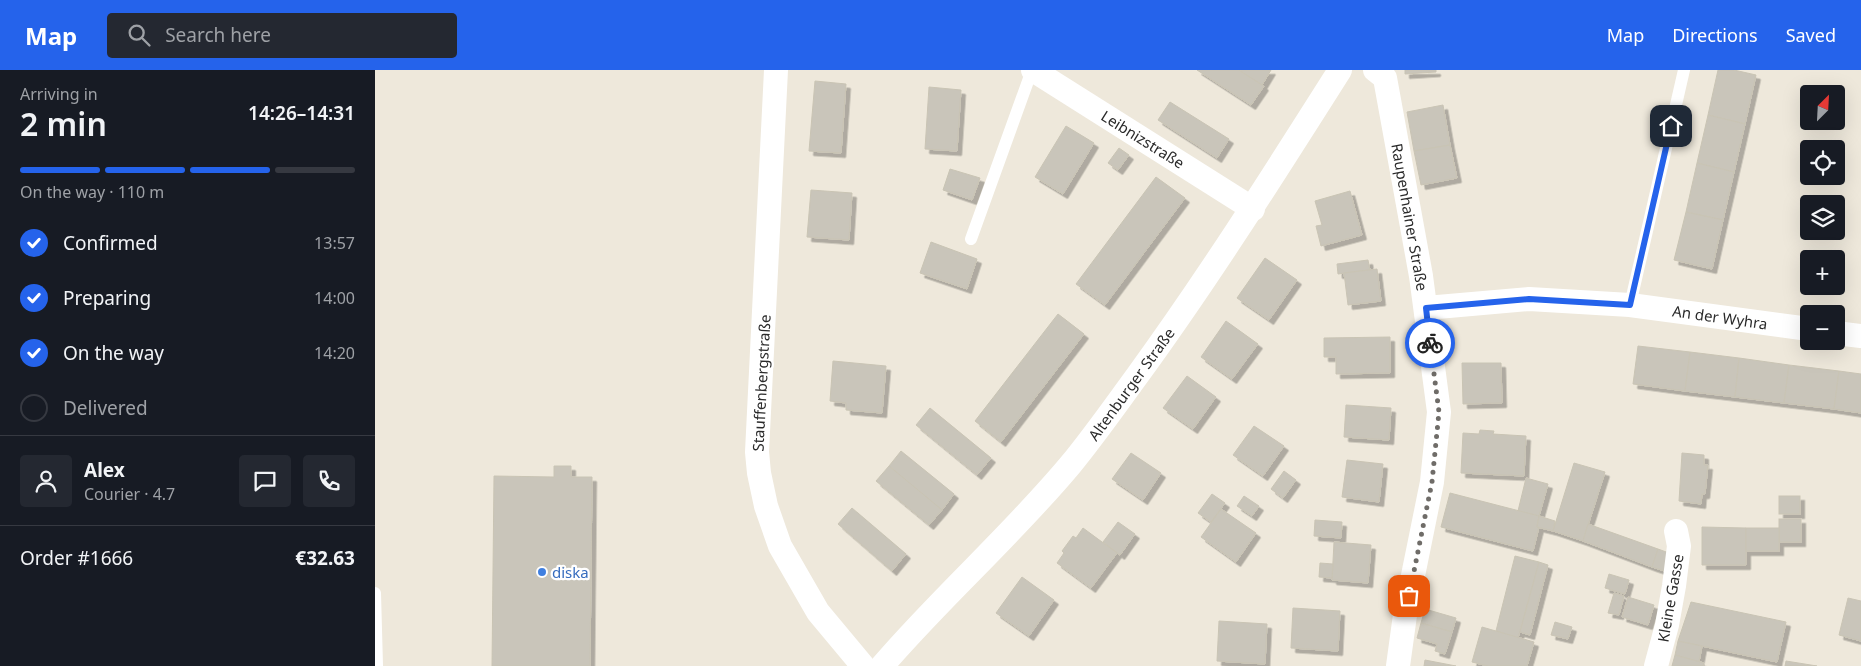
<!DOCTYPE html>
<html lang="en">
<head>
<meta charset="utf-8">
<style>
  :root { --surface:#171b24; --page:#242831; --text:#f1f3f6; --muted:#9ea1a6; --line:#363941; --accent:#2563eb }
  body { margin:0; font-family:"Noto Sans",sans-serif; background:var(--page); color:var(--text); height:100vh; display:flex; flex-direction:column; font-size:19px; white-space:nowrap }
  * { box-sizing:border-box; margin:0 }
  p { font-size:16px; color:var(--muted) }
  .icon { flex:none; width:28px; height:28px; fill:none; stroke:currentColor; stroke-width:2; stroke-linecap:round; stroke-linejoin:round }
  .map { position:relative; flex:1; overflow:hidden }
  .details { display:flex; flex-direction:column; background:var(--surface); width:375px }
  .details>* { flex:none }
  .needle { width:32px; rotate:24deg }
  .buttons { position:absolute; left:1425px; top:15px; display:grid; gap:10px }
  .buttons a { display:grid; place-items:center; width:45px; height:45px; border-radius:5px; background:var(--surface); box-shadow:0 5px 20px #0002; font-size:25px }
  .pin { position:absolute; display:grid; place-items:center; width:42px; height:42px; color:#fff; margin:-21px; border-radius:10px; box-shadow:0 2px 8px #0006 }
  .courier { position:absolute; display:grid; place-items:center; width:50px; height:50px; margin:-25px; border:4px solid #2563eb; border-radius:50%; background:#fff; color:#222; box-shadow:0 1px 6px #0007 }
  .summary em { font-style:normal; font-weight:600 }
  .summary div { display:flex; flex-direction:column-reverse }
  .summary { display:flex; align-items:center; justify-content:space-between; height:85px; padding:0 20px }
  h1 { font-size:32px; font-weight:600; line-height:38px }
  .bar { display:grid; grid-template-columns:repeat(4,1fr); gap:8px 5px; align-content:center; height:60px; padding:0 20px }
  .bar i { height:6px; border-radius:4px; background:var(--line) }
  .bar .active { background:var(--accent) }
  .bar p { grid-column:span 4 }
  .line { display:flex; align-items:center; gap:12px; padding:0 20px; border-top:1px solid var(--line) }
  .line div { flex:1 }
  .round { display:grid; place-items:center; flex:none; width:52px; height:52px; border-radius:5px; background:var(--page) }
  ol { padding:0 20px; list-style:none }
  li { display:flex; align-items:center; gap:15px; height:55px }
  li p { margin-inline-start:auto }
  li .icon { padding:5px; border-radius:50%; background:var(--accent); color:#fff; stroke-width:4 }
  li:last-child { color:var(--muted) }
  li i { width:28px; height:28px; border:2px solid var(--line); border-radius:50% }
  header { display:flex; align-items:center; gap:30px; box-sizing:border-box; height:70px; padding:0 25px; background:var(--accent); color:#fff }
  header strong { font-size:24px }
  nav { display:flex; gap:28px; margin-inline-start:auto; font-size:18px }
  .search { width:350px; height:45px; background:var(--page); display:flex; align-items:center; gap:12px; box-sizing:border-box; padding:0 18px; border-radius:5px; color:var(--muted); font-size:19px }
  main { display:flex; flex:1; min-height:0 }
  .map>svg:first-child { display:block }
  .building { fill:#c9c5ba; stroke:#c9c4b4; filter:url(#shadow) }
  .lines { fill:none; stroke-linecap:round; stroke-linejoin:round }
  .service { stroke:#fff; stroke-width:12 }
  .minor { stroke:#fff; stroke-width:24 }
  .done { stroke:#6f6c68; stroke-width:5; stroke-dasharray:0 9 }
  .route { stroke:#2563eb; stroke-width:6 }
  .shop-dot { fill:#3f7fe0; stroke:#fff; stroke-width:2 }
  .labels { text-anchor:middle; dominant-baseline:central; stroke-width:4.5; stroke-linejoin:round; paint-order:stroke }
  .street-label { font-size:15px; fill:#2a2a2a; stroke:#fff }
  .shop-label { font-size:15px; fill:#366cbe; stroke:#fff; text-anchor:start }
</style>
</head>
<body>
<header>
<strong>Map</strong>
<div class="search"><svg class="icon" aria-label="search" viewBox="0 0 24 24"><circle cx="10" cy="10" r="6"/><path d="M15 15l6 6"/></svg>Search here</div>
<nav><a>Map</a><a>Directions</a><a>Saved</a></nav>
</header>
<main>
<section class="details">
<div class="summary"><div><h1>2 min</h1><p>Arriving in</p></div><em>14:26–14:31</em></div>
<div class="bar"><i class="active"></i><i class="active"></i><i class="active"></i><i></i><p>On the way · 110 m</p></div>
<ol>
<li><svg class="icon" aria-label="check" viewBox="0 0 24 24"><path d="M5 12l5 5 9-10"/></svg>Confirmed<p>13:57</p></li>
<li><svg class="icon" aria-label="check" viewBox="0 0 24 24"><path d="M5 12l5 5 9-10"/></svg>Preparing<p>14:00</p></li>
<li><svg class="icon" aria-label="check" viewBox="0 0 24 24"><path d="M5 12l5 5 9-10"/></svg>On the way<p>14:20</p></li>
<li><i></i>Delivered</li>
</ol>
<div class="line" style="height:90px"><a class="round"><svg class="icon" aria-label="person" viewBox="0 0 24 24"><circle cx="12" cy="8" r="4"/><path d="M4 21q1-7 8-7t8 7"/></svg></a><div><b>Alex</b><p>Courier · 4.7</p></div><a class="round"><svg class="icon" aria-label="chat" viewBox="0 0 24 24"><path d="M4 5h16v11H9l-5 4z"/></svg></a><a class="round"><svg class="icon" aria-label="phone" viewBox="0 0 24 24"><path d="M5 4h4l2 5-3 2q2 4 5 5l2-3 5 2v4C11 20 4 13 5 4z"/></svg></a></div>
<div class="line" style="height:65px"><div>Order #1666</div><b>€32.63</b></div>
</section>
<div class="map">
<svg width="1486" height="596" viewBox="0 0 1486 596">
  <defs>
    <filter id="shadow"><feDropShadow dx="4.5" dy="4.5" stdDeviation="0" flood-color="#0004"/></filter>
  </defs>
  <rect width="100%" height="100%" fill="#eee8db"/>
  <g class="building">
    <polygon points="822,0 864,0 889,16 876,35"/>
    <polygon points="864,0 896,0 887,15"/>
    <polygon points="1030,0 1061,0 1061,2 1030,4"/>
    <polygon points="1343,0 1359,0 1381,5 1370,54 1333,45"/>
    <polygon points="440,11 471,14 466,83 434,81"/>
    <polygon points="554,17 586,20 582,81 550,79"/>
    <polygon points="795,32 854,69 842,88 783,50"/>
    <polygon points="1068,35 1075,75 1039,81 1032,42"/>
    <polygon points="1333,45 1370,54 1359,102 1322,93"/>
    <polygon points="691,56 719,73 688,124 660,107"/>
    <polygon points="1075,75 1082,108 1046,115 1039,81"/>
    <polygon points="744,78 754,85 743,100 733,93"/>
    <polygon points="1322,93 1359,102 1348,150 1311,142"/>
    <polygon points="575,99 605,108 597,130 568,120"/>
    <polygon points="781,107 810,128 730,235 701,214"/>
    <polygon points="436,120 477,123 474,170 432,167"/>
    <polygon points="975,121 987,165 946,176 941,156 947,155 940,131"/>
    <polygon points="1311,142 1348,150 1337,199 1299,190"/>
    <polygon points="556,172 602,189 592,219 545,203"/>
    <polygon points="890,188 922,210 894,250 862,228"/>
    <polygon points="993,190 995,200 963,204 962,194"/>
    <polygon points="1002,199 1006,231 973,235 969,203"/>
    <polygon points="683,244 709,264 626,372 600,351"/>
    <polygon points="851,251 883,274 857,309 826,287"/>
    <polygon points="1015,267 1015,303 961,304 961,287 949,287 949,268"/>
    <polygon points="1263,276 1315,282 1310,321 1258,314"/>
    <polygon points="1315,282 1364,288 1360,327 1310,321"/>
    <polygon points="1364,288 1414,295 1409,333 1360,327"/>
    <polygon points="458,291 511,296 507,343 471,340 471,333 455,331"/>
    <polygon points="1087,293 1126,293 1127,333 1088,334"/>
    <polygon points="1414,295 1464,301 1459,339 1409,333"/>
    <polygon points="1464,301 1486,304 1486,343 1459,339"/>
    <polygon points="812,306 841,327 818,359 788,338"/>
    <polygon points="971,335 1016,338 1014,370 969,367"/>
    <polygon points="555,338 616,388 602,405 541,355"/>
    <polygon points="879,356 909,376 888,406 858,385"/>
    <polygon points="1105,360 1119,361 1118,364 1151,366 1149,406 1086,403 1088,363 1104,364"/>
    <polygon points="526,381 579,424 567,440 514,396"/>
    <polygon points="756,383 786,403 768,430 737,409"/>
    <polygon points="1307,383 1329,385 1329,395 1333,395 1330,424 1327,424 1326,434 1304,431"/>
    <polygon points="972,390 1008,394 1004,432 967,427"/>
    <polygon points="1199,393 1230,402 1208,471 1178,461"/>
    <polygon points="179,396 196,396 196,407 217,407 215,596 117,596 119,406 179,407"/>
    <polygon points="514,396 567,440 554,455 501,411"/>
    <polygon points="909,401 921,410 908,428 896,419"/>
    <polygon points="1151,408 1173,414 1164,446 1143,441"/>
    <polygon points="1075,423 1164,446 1162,457 1164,457 1158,481 1066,457"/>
    <polygon points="837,424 850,433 836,452 823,443"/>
    <polygon points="869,426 884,436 877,446 862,436"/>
    <rect x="1404" y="426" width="21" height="18"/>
    <polygon points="477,438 531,484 517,501 463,454"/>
    <polygon points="846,439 881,463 861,492 826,467"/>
    <polygon points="1164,446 1180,451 1178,461 1162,457"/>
    <rect x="1404" y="449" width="22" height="23"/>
    <polygon points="940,450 967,452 966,468 939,466"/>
    <polygon points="743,452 760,464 745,485 728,472"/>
    <polygon points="1213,454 1283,479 1277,497 1208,471"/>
    <polygon points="1327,457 1371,458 1371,495 1327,495"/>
    <polygon points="708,458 742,483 716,518 682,493 689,483 687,481 698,466 701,468"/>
    <rect x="1371" y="458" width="33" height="23"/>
    <polygon points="959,472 996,475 993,513 957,510"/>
    <polygon points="1283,479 1294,483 1292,502 1277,497"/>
    <polygon points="1140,486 1164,492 1143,568 1121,561"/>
    <polygon points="1164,492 1173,495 1155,565 1145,562"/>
    <polygon points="945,493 958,494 957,508 944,507"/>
    <polygon points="1234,504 1254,510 1250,524 1230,518"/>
    <polygon points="647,507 679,530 654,566 621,543"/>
    <polygon points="1239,523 1249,526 1244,545 1233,543"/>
    <polygon points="1253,527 1279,535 1273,555 1247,547"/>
    <polygon points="1473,528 1486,531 1486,571 1464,565"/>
    <polygon points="1316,532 1411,552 1402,592 1303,571"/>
    <polygon points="918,538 965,541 963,581 916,578"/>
    <polygon points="1050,539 1081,548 1077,562 1046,553"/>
    <polygon points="844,551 892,554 890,594 842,591"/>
    <polygon points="1180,552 1197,557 1193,569 1176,565"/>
    <polygon points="1046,553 1077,562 1070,584 1060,581 1062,574 1042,568"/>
    <polygon points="1107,557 1159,572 1152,596 1113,596 1097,592"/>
    <polygon points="1303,571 1327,576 1324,592 1300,585"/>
    <polygon points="1300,585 1329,593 1328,596 1297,596"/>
    <polygon points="1050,590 1081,596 1049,596"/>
    <polygon points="1411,591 1442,596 1410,596"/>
  </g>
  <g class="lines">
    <g class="service">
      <polyline points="596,169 657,0"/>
      <polyline points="1255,235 1309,0"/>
      <polyline points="0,523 2,596"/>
    </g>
    <g class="minor">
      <polyline points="401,0 382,382 384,403 391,436 405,476 443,542 488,596"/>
      <polyline points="658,0 878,139"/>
      <polyline points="1000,0 1010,8 1046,206 1064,342 1057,412 1030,545 1023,596"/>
      <polyline points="1051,238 1154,229 1255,235 1434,259"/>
      <polyline points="1461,263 1486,266"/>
      <path d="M507,596C567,526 637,465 696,394C719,366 740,336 762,306C834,207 899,104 965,0"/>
      <polyline points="1281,596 1292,555 1299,516 1304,476 1301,461"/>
    </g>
  </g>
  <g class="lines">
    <polyline class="done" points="1034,526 1057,412 1064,342 1055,273"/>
    <polyline class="route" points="1055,273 1051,238 1154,229 1255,235 1296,56"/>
  </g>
  <circle class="shop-dot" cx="167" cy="502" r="5"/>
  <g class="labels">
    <g class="street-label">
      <text transform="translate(768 69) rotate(32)">Leibnizstraße</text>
      <text transform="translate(1035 147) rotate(80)">Raupenhainer Straße</text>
      <text transform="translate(1345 247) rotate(8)">An der Wyhra</text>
      <text transform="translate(386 313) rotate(-87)">Stauffenbergstraße</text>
      <text transform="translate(756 314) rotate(-54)">Altenburger Straße</text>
      <text transform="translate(1295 528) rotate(-80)">Kleine Gasse</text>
    </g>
    <g class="shop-label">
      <text x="177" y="502">diska</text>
    </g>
  </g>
</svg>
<div class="buttons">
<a><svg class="needle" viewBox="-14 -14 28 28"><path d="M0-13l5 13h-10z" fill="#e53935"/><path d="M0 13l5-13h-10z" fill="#9ea1a6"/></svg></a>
<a><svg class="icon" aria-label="locate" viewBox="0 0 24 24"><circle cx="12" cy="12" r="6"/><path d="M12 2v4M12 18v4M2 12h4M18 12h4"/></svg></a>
<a><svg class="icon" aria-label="layers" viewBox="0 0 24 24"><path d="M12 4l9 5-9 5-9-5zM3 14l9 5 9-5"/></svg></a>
<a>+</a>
<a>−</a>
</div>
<div class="pin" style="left:1034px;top:526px;background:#ea580c"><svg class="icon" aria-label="bag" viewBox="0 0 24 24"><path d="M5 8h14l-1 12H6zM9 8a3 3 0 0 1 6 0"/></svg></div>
<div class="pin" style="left:1296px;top:56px;background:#1f2937"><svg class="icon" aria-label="home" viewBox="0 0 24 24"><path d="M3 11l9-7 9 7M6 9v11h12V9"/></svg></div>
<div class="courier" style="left:1055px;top:273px"><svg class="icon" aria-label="bike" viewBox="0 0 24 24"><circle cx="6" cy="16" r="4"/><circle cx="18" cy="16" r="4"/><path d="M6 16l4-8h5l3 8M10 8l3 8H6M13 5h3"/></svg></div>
</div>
</main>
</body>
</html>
